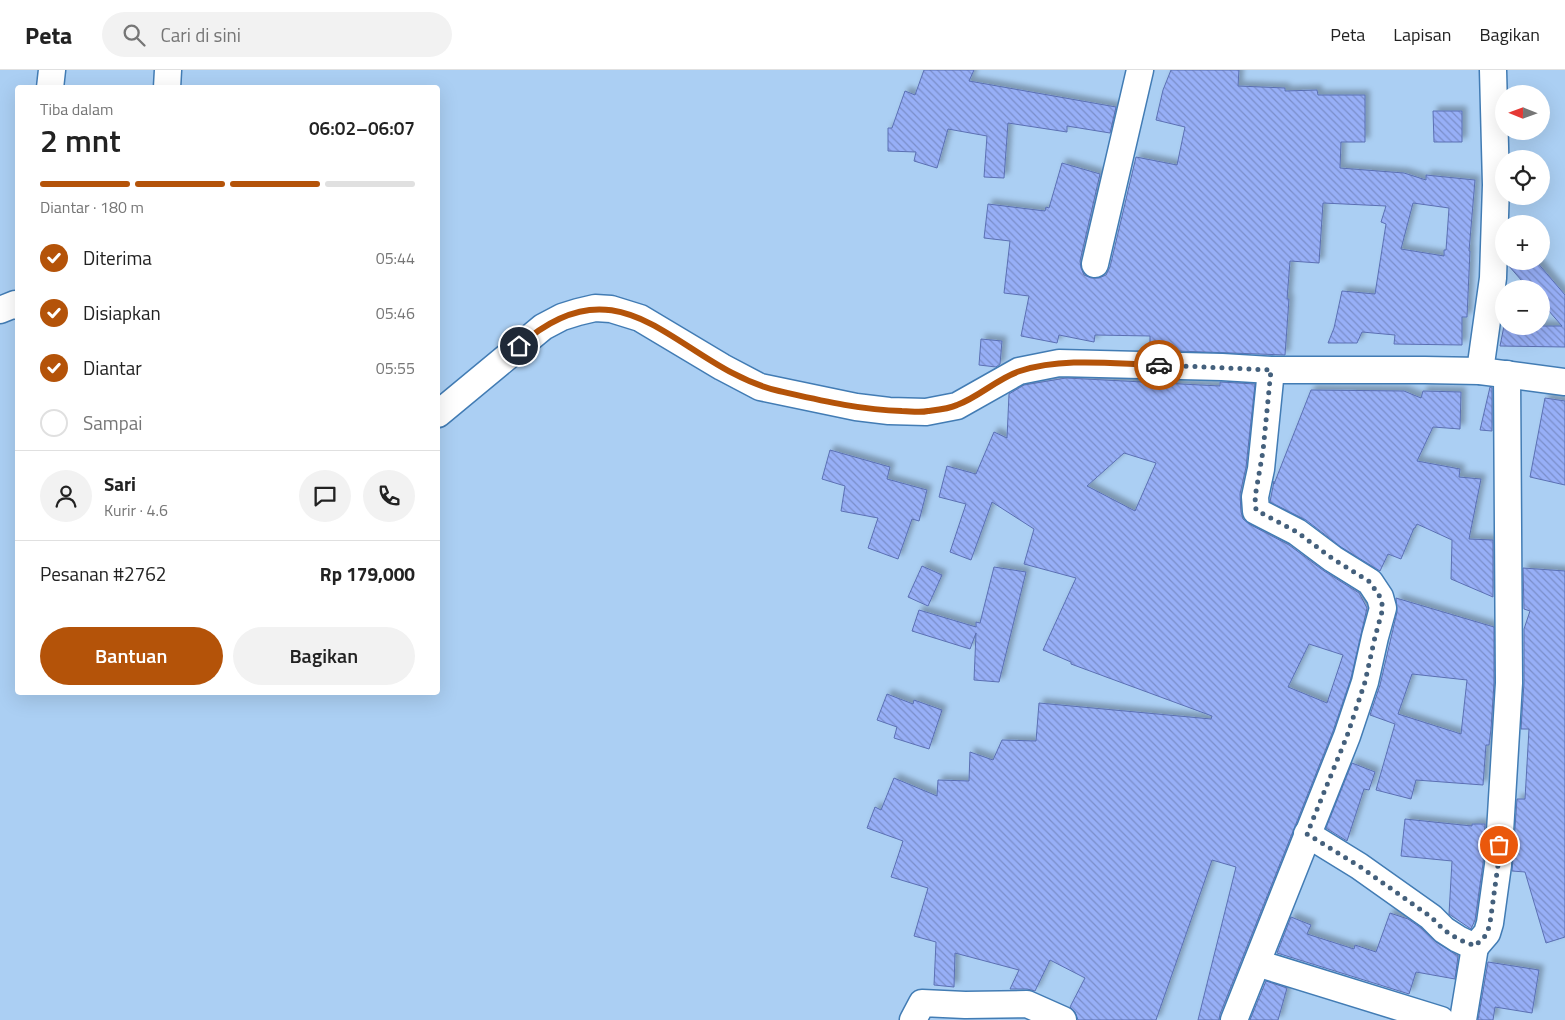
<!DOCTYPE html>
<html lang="id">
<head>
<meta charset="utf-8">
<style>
  :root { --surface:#fff; --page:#f2f2f2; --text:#222; --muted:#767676; --line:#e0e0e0; --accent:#b45309 }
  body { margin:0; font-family:"Titillium Web",sans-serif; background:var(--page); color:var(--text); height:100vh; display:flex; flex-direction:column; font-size:19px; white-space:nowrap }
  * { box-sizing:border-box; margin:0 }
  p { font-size:16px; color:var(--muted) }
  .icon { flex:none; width:28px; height:28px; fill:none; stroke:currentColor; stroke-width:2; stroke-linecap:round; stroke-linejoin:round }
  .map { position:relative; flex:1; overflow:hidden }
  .drawer { position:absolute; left:15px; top:15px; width:425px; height:610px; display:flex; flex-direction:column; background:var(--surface); border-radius:5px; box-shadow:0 5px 20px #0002 }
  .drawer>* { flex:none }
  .needle { width:32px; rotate:271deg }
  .controls { position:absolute; left:1495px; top:15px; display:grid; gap:10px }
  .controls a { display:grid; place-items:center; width:55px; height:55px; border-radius:50%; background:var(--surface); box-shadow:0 5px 20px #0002; font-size:25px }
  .pin { position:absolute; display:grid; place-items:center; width:42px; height:42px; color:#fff; margin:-21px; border:2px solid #fff; border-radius:50%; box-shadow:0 1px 5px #0007 }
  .courier { position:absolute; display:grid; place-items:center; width:50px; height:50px; margin:-25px; border:4px solid #b45309; border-radius:50%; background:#fff; color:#222; box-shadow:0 1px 6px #0007 }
  .headline em { font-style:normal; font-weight:600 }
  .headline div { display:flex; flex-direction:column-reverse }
  .headline { display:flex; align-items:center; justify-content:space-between; height:85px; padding:0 25px }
  h1 { font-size:32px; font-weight:600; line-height:38px }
  .bar { display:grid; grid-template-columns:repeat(4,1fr); gap:8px 5px; align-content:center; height:60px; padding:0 25px }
  .bar i { height:6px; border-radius:4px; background:var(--line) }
  .bar .on { background:var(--accent) }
  .bar p { grid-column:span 4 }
  .line { display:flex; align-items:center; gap:12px; padding:0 25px; border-top:1px solid var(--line) }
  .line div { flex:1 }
  .round { display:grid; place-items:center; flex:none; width:52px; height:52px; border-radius:26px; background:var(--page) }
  ol { padding:0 25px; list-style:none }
  li { display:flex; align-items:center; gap:15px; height:55px }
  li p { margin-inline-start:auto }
  li .icon { padding:5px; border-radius:50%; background:var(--accent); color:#fff; stroke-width:4 }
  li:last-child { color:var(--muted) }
  li i { width:28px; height:28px; border:2px solid var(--line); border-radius:50% }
  .cta { display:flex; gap:10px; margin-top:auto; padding:10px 25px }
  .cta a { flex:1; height:58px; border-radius:30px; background:var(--accent); color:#fff; font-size:20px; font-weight:600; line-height:58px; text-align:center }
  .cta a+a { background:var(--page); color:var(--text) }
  header { display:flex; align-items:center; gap:30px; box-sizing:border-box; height:70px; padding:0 25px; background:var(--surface); border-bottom:1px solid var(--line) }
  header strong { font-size:24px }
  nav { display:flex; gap:28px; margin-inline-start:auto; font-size:18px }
  .search { width:350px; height:45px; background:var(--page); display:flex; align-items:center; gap:12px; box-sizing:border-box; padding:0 18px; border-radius:28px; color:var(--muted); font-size:19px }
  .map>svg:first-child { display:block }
  .building { fill:url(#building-back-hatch); stroke:#5b70b3; fill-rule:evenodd; filter:url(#shadow) }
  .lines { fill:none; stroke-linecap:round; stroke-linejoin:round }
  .minor-casing { stroke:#427cb4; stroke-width:29 }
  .minor { stroke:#fff; stroke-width:26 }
  .done { stroke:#44607c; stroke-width:5; stroke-dasharray:0 9 }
  .route { stroke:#b45309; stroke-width:6 }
</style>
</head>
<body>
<header>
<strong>Peta</strong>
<div class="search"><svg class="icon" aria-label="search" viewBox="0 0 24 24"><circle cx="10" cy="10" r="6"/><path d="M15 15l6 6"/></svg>Cari di sini</div>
<nav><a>Peta</a><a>Lapisan</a><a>Bagikan</a></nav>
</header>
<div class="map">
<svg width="1565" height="950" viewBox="0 0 1565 950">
  <defs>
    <pattern id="building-back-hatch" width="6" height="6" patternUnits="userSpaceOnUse" patternTransform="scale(1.25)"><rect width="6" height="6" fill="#97aff7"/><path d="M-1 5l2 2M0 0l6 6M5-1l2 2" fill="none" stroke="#7a8ec9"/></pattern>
    <filter id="shadow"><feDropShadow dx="4.5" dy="-4.5" stdDeviation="2.5" flood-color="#0004"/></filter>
  </defs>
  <rect width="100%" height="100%" fill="#abcff3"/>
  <g class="building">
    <polygon points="924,0 974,0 969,11 1116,37 1110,63 1067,56 1067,62 1008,53 1004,108 984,107 987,66 948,59 937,98 914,91 916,82 888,81 888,58 892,58 905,21 915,25"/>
    <path d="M1171,0H1239L1238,16L1285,18V21L1317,20L1318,25H1365V72H1341L1340,98L1404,103L1426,110V105L1475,110L1469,181H1470L1467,247H1462V275L1394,274L1395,265L1362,262L1357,273H1328L1334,258L1342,221L1375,224L1386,154L1381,152L1386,136L1323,133L1319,193L1290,191L1287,229H1289L1285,285L1150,280V266L1095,265L1094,272L1059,265L1057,273L1021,266L1029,226L1004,223L1010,171L984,168L988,134L1045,141L1046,137L1049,138L1062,93L1100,104L1080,191L1081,198L1084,205L1091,208H1099L1106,205L1110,197L1136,87L1177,95L1185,57L1156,50L1163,20ZM1413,133L1449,138L1446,180H1444V186L1401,179Z"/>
    <polygon points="1433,41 1462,41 1462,72 1434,72"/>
    <polygon points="1509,191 1536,191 1565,225 1565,277 1500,276 1504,256 1562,256 1541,232 1541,219 1529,219 1508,195"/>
    <polygon points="981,269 1002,271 1000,294 996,297 979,295"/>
    <path d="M1066,308L1220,316V312L1255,314L1246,397L1240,424L1241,442L1243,449L1249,454L1289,475L1324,501L1359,523L1367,538L1351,608L1333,661L1220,944L1219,950H1198L1236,797L1212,790L1156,950H1078L1075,942L1070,937L1085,908L1050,890L1035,921L1027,919H1010L1019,900L955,883L954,917L934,915L936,872L914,866L928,818L891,807L903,771L867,758L875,737L881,740L894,708L937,726L938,710L969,711L970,682L993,690L1002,670L1036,671L1039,633L1211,649L1212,646L1071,594V592L1043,580L1076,508L1024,494L1034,459L992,432L971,490L950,482L966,434L939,427L947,396L976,404L994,362L1007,368L1009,324L1024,315ZM1124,383L1156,393L1135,441L1087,416ZM1309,574L1343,585L1327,633L1288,617Z"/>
    <polygon points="1490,317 1492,318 1492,361 1480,360"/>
    <polygon points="1311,320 1404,321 1421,328 1423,321 1461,322 1460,359 1433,357 1417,391 1460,399 1459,407 1481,409 1469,469 1493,470 1493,527 1451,509 1452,470 1417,454 1415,458 1414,458 1401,489 1388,484 1380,501 1341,477 1306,450 1270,432 1274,411 1274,414"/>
    <polygon points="1545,328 1565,331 1565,415 1530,407"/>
    <polygon points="830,380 890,397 887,409 927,420 919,451 912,449 898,489 868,478 878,448 841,441 845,416 822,409"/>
    <polygon points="922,496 942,505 928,536 908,527"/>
    <polygon points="994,497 1026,502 999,612 974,610 976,563 970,579 912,561 919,540 976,557 976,552 980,553"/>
    <polygon points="1523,498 1565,501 1565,867 1546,873 1525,802 1512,801 1517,729 1525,729 1529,659 1521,659 1524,613 1524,559 1530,541 1524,539"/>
    <path d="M1396,528L1494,557V613L1491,659L1489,675H1486L1483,715L1416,710L1411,729L1376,720L1395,654L1370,645L1380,615L1397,542ZM1412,604L1467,610L1461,664L1398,644Z"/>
    <polygon points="887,624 913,634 914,630 942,640 929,679 894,668 897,657 877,650"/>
    <polygon points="1352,693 1375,702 1369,720 1364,719 1347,771 1326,758"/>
    <polygon points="1405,749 1472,756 1472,754 1485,754 1483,794 1475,850 1471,859 1449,844 1452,791 1401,786"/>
    <polygon points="1390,843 1408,849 1421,858 1436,872 1458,886 1455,909 1416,902 1409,924 1277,883 1291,847 1311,855 1307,864 1354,879 1355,875 1376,882"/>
    <polygon points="1488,892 1539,900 1532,943 1495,937 1493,950 1478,950"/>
    <polygon points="1266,911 1287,918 1278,950 1250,950"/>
  </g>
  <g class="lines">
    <defs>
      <g id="minor">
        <polyline points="1493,0 1496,115 1493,208 1480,301 1565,312"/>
        <polyline points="50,18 52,0"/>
        <polyline points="167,18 168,0"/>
        <polyline points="1095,194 1140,0"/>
        <polyline points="0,240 15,234 18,236"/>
        <polyline points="438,344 543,257 562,247 578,242 595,238 611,239 640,248 722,297 760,317 856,337 889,341 926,342 957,336 1019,301 1059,293 1222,297 1271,300 1425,300 1480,301"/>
        <polyline points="1307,764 1359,796 1431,847 1444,860 1458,869 1475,877 1463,950"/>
        <polyline points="1475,877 1487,863 1490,853 1498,795 1509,613 1507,304"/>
        <polyline points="1257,893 1441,950"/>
        <polyline points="913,950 922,933 965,935 1027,934 1063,950"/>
        <polyline points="1234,950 1347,666 1365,612 1375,567 1383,538 1380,527 1370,512 1333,489 1297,462 1256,441 1255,427 1261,399 1271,300"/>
      </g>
    </defs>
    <use href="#minor" class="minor-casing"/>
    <use href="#minor" class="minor"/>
  </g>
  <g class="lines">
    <polyline class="done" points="1159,295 1271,300 1263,381 1255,427 1256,440 1297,462 1333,489 1370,512 1380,527 1383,538 1375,567 1365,612 1347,666 1307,764 1359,796 1431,847 1444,860 1458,869 1475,876 1487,864 1490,853 1498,795 1499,775"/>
    <path class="route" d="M519,276C626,181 679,298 779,321C819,330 860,340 902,341C910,341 919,343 928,341C937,340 949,339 957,335C979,327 998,308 1020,301C1064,287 1114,294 1159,295"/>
  </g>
</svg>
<div class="controls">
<a><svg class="needle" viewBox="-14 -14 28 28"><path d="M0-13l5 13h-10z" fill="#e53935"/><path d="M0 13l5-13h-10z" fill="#767676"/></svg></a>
<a><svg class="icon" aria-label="locate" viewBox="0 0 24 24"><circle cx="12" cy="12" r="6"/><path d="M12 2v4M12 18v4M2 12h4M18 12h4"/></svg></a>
<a>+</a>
<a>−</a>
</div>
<div class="pin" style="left:1499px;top:775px;background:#ea580c"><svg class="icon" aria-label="bag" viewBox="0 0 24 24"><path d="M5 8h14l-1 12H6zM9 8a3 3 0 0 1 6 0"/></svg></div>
<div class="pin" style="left:519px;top:276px;background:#1f2937"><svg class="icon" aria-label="home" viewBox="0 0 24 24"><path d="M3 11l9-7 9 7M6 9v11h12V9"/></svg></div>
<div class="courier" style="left:1159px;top:295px"><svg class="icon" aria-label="car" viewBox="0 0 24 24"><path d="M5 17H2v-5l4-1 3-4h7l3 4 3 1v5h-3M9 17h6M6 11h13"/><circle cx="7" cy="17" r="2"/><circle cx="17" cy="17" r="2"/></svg></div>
<section class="drawer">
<div class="headline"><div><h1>2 mnt</h1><p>Tiba dalam</p></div><em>06:02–06:07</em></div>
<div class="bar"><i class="on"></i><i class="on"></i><i class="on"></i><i></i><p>Diantar · 180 m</p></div>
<ol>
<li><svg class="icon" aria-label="check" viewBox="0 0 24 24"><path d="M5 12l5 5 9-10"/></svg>Diterima<p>05:44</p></li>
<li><svg class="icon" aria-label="check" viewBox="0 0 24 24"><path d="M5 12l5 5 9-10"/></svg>Disiapkan<p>05:46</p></li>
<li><svg class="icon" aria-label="check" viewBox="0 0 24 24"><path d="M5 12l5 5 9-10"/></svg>Diantar<p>05:55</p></li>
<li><i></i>Sampai</li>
</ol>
<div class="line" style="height:90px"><a class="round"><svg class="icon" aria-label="person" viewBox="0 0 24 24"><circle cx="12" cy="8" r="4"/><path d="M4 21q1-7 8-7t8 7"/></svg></a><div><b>Sari</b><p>Kurir · 4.6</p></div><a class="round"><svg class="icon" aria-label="chat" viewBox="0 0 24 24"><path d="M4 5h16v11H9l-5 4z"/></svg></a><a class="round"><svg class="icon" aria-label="phone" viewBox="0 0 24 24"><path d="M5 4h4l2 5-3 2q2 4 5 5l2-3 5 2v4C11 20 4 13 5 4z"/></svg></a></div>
<div class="line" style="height:65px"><div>Pesanan #2762</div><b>Rp 179,000</b></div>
<div class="cta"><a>Bantuan</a><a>Bagikan</a></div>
</section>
</div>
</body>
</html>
